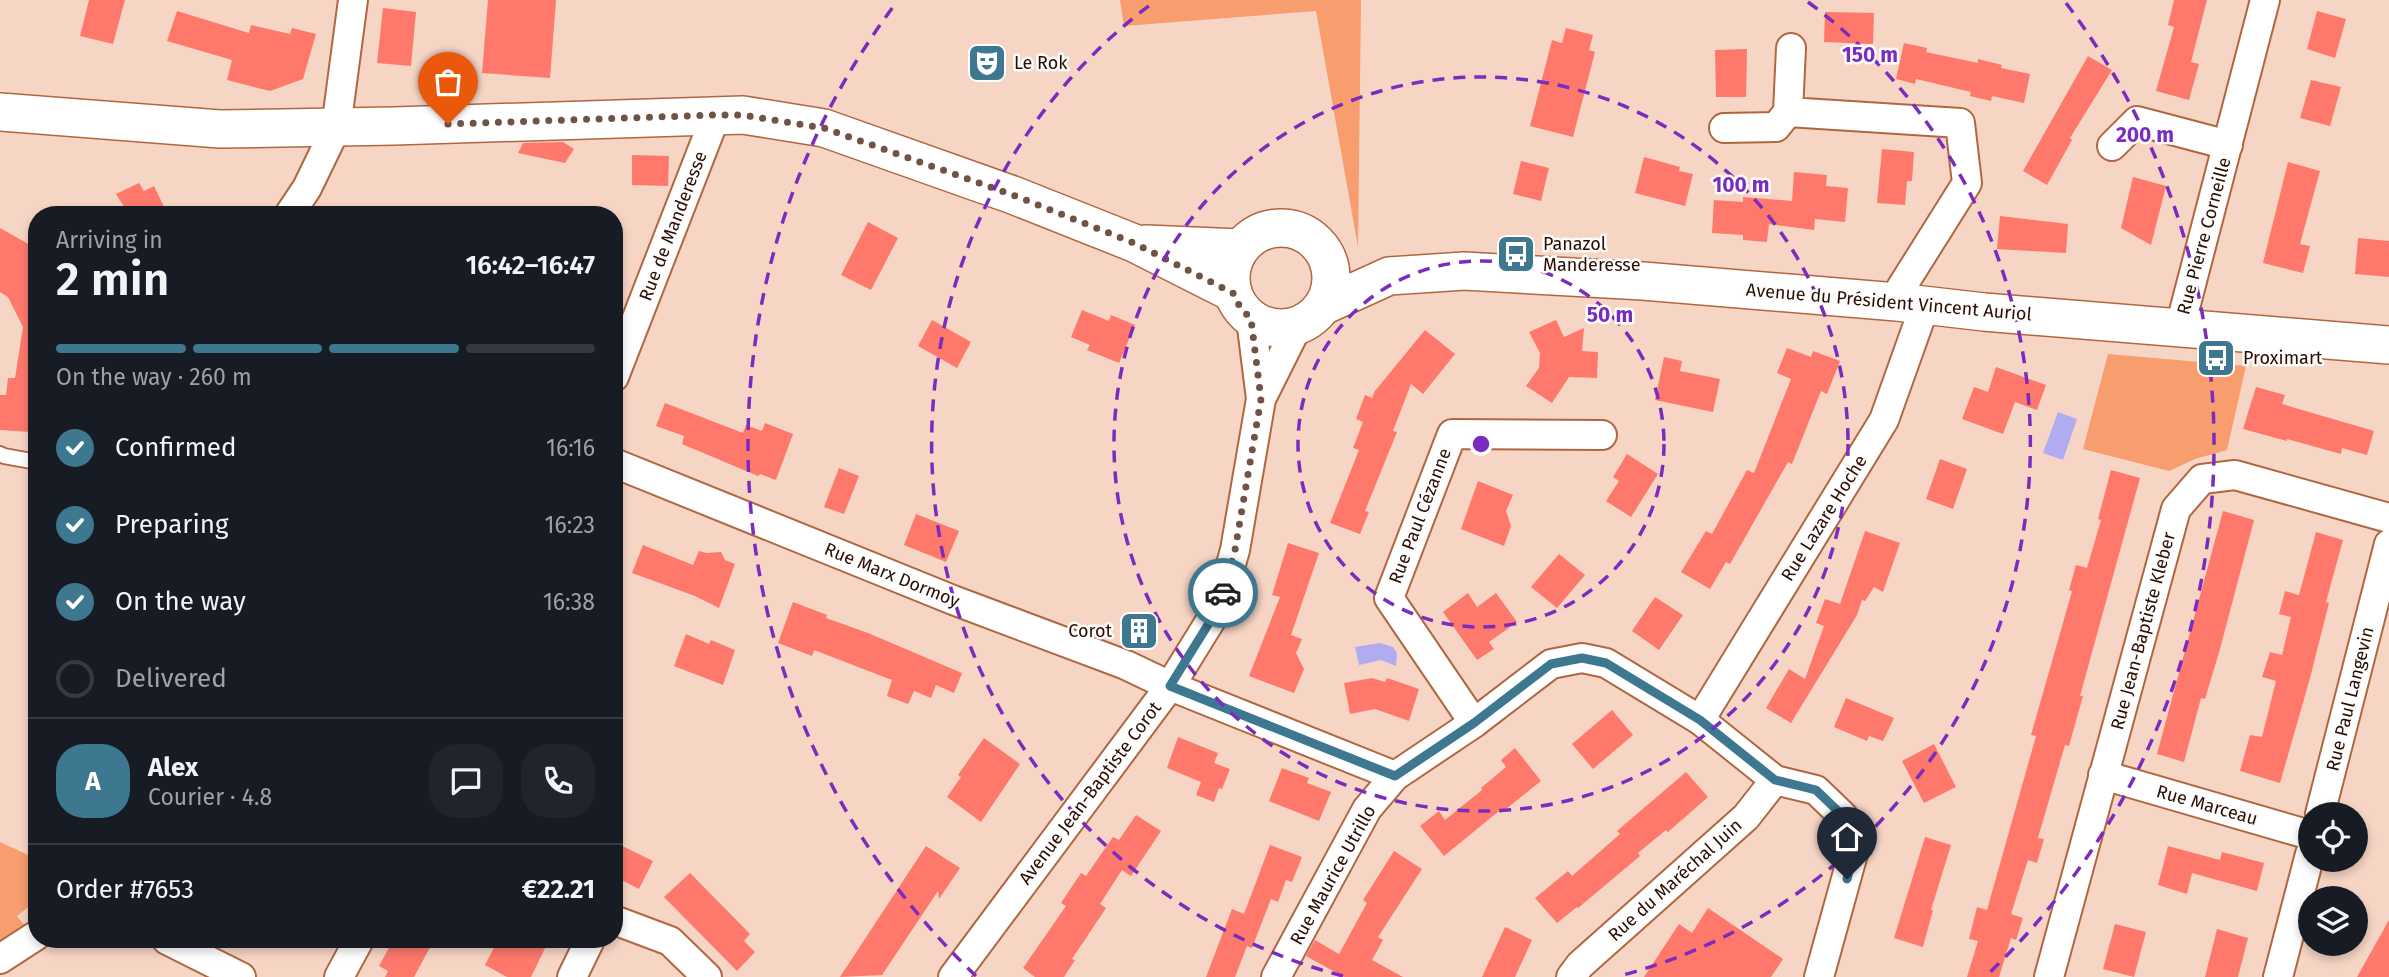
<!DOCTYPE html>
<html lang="en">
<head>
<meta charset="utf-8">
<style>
  :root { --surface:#171b24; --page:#20242c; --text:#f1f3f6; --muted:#9ea1a6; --line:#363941; --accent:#3d7790 }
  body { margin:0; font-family:"Fira Sans",sans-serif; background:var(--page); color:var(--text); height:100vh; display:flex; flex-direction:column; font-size:26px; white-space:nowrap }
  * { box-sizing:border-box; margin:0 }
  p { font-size:23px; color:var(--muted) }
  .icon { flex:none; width:38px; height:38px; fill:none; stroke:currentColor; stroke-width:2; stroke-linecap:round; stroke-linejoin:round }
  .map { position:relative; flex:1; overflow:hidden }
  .panel { position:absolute; left:28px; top:206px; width:595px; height:742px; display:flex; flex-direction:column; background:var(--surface); border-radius:28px; box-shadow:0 4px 10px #0003 }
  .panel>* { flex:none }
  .controls { position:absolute; left:2298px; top:802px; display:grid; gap:14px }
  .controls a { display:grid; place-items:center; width:70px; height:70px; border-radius:50%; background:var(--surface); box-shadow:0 4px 10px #0003; font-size:35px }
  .pin { position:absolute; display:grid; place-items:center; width:60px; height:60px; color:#fff; margin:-72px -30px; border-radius:50% 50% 50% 0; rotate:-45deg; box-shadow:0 0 7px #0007 }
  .pin .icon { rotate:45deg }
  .courier { position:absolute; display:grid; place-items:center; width:70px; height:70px; margin:-35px; border:5px solid #3d7790; border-radius:50%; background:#fff; color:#222; box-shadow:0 2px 9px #0007 }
  .head em { font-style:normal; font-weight:600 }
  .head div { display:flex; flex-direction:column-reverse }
  .head { display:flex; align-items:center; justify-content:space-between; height:119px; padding:0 28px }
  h1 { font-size:46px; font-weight:600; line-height:52px }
  .bar { display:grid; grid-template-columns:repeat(4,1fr); gap:10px 7px; align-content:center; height:84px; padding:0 28px }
  .bar i { height:9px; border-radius:5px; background:var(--line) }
  .bar .on { background:var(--accent) }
  .bar p { grid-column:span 4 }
  .line { display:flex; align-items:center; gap:18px; padding:0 28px; border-top:2px solid var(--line) }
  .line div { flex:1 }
  .round { display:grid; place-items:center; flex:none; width:74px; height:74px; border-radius:28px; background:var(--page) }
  ol { padding:0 28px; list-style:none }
  li { display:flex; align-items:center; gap:21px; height:77px }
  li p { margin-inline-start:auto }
  li .icon { padding:7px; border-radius:50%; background:var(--accent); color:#fff; stroke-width:4 }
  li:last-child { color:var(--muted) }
  li i { width:38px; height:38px; border:4px solid var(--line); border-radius:50% }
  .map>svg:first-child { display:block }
  .green { fill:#f79d6e }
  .water { fill:#b1abf1 }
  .building { fill:#fe796c }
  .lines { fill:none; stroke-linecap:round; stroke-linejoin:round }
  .service-casing { stroke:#b06740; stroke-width:18 }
  .minor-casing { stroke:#b06740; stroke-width:32 }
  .tertiary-casing { stroke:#b06740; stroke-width:40 }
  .service { stroke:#fff; stroke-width:14 }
  .minor { stroke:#fff; stroke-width:28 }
  .tertiary { stroke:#fff; stroke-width:37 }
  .done { stroke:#715345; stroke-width:7; stroke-dasharray:0 12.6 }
  .route { stroke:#3d7790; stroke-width:9 }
  .ring { fill:none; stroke:#7b2cbf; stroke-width:3.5; stroke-dasharray:12 9 }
  .labels { text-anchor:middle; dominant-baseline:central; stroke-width:5; stroke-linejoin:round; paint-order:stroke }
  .poi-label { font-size:18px; fill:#290d00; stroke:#fdfdfd; text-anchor:start }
  .street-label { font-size:18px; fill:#290d00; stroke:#fdfdfd }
  .centre { fill:#7b2cbf; stroke:#fdfdfd; stroke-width:3.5 }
  .ring-label { font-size:21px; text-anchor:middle; font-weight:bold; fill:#7b2cbf; stroke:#fdfdfd; stroke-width:5; stroke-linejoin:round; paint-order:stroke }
</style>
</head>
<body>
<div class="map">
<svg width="2389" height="977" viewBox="0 0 2389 977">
  <rect width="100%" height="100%" fill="#f6d5c4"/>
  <g class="green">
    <polygon points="1120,0 1361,0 1358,247 1316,11 1124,26"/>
    <polygon points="2108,354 2246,366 2227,450 2195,459 2169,471 2083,449"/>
    <polygon points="0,842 37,859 37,900 17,916 28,930 0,947"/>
  </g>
  <g class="water">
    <polygon points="2058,412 2077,419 2063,460 2043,453"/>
    <polygon points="1380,643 1393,647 1397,653 1396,666 1381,660 1359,665 1355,647"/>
  </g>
  <g class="building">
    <polygon points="89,0 125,0 113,44 80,36"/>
    <polygon points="488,0 556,0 550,78 482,73"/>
    <polygon points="2174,0 2207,0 2191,62 2199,64 2189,100 2156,91 2174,27 2168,25"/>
    <polygon points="383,8 416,12 411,66 377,63"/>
    <polygon points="177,11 249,33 251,25 290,34 292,28 316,34 303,79 270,91 227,80 232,60 167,41"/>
    <polygon points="2317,11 2346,19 2335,58 2307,49"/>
    <polygon points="1825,12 1874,13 1873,44 1824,42"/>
    <polygon points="1566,28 1593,35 1589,50 1595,52 1573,137 1530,126 1552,40 1562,43"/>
    <polygon points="1904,43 1927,48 1926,52 1978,63 1978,59 2002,65 2001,68 2030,74 2024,103 1992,96 1991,101 1970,96 1971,92 1916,79 1915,84 1896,79"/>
    <polygon points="1747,49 1746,97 1716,97 1715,50"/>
    <polygon points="2088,56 2112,70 2070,138 2072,140 2047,185 2023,171"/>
    <polygon points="2311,80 2341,87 2330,126 2300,118"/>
    <polygon points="563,142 574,149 565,163 518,153 523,143"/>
    <polygon points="1882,149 1914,152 1912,181 1907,181 1905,205 1877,203"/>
    <polygon points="632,155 669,156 668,186 632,185"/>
    <polygon points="1644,157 1680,167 1679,171 1693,174 1685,206 1635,193"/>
    <polygon points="1521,161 1549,168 1541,201 1513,194"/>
    <polygon points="2288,162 2320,171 2300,244 2310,246 2303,273 2263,263"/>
    <polygon points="1794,172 1827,175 1826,186 1848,188 1845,222 1815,219 1814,230 1769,224 1767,242 1743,240 1743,235 1712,233 1714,200 1743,202 1743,197 1792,201"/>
    <polygon points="2133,177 2166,186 2151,245 2121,228"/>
    <polygon points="139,183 144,191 154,186 168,215 129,215 116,194"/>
    <polygon points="2000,216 2068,224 2066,253 1997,249"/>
    <polygon points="868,222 898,238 871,290 841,275"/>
    <polygon points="0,228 37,249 37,425 31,425 30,432 0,430 0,395 6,395 8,378 15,378 23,327 8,297 0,292"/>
    <polygon points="2358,238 2389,241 2389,277 2355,274"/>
    <polygon points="1082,310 1109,321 1111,315 1135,325 1119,363 1087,350 1090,345 1071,337"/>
    <polygon points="932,320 971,342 957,368 918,346"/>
    <polygon points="1556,320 1564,337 1584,328 1582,351 1598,352 1597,378 1569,377 1552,403 1526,386 1539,368 1540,353 1529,332"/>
    <polygon points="1425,330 1455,354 1423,394 1411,384 1393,431 1397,432 1365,511 1369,512 1360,534 1330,523 1359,450 1353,448 1363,422 1356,419 1365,395 1372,398 1375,391"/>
    <polygon points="1787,348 1811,357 1813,351 1840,361 1827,394 1821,391 1792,464 1788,462 1730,564 1726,562 1710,589 1681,572 1706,531 1712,534 1747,470 1754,473 1791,379 1777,373"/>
    <polygon points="1664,357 1682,361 1680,371 1720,379 1713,412 1655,400"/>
    <polygon points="1996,367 2046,385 2037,410 2015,402 2003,434 1962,419 1974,387 1988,392"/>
    <polygon points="2256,387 2285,395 2282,404 2374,431 2367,455 2342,448 2341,454 2287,439 2287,441 2243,429"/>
    <polygon points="665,403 743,433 746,425 762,431 765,423 793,434 776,480 760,474 758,476 682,444 684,436 656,426"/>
    <polygon points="1627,454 1658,474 1631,517 1606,501 1619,481 1613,477"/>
    <polygon points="1940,459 1967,469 1953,509 1926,499"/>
    <polygon points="839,468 859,476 844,514 824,507"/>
    <polygon points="2111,470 2140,478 2080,696 2083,696 2069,746 2065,745 2038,838 2044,839 2037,863 2028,860 2011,914 2023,918 2016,940 2011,938 1999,977 1967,977 1978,941 1969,939 1977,907 1987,910 2036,736 2031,735 2072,591 2069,590 2076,565 2087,568 2101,520 2098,519"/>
    <polygon points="1478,481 1513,495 1506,511 1511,526 1504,546 1461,529"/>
    <polygon points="2223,511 2254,520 2220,649 2205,699 2201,698 2184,762 2157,754"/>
    <polygon points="916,514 959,531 946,562 904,545"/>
    <polygon points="1865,531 1900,543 1883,592 1874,587 1865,601 1862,600 1857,615 1791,723 1766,708 1789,669 1805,679 1824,626 1816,623 1825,599 1840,604"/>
    <polygon points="2316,532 2343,540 2326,602 2329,603 2310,678 2280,783 2240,771 2250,735 2262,737 2276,681 2262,677 2270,652 2282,655 2291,617 2279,614 2285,591 2299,595"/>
    <polygon points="1288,543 1319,553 1291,635 1302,639 1296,653 1304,669 1294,693 1249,676 1280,597 1272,595"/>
    <polygon points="643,545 693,565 699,551 706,553 721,552 725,560 735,564 719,608 695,596 632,573"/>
    <polygon points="1559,554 1585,575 1557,608 1531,587"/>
    <polygon points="1468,593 1477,607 1496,593 1517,622 1489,642 1494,649 1477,660 1443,612"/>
    <polygon points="1655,597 1683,615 1659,650 1632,631"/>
    <polygon points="793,602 827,615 826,618 868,633 962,673 954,693 936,685 931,698 914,691 908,704 887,696 892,680 814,650 812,656 778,643"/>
    <polygon points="686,634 709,644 711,640 735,650 723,685 674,666"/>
    <polygon points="1372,678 1385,682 1387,678 1419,689 1409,721 1375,709 1350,714 1344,683"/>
    <polygon points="1846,698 1894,718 1883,741 1869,736 1867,741 1834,727"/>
    <polygon points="1612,710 1633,735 1593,769 1572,744"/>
    <polygon points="1178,737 1218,753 1214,763 1230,769 1222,789 1219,788 1214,802 1196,795 1201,782 1167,768"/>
    <polygon points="984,738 1020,764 981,822 947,797 961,777 958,775"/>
    <polygon points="1934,744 1956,787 1924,803 1902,761"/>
    <polygon points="1515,748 1541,781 1501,813 1499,811 1444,856 1420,826 1439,811 1445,820 1482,790 1481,788 1506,767 1501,760"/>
    <polygon points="1282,768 1309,778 1307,783 1331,792 1319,821 1269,801"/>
    <polygon points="1686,772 1708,797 1668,832 1666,830 1638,853 1640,856 1578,908 1577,907 1557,923 1535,898 1568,871 1572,876 1620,834 1617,831"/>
    <polygon points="1136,815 1161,831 1131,876 1122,870 1100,904 1106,908 1072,959 1075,960 1064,977 1035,977 1023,968 1066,906 1061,903 1081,873 1086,876 1113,837 1119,840"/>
    <polygon points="1925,837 1951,845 1931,910 1933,910 1923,947 1894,938"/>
    <polygon points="614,842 653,861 639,889 614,876"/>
    <polygon points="1270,845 1302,857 1292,882 1286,880 1278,902 1271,899 1252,948 1247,946 1235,977 1206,977 1232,909 1244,914"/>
    <polygon points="926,846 960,868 939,899 938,891 882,975 840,977"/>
    <polygon points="2168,846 2220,860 2222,852 2264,863 2257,891 2192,873 2187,894 2158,885"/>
    <polygon points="1394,851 1422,869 1378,937 1383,940 1372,960 1403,977 1344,977 1306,956 1315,940 1339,954 1367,903 1363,900"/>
    <polygon points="690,873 750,934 744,941 755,952 737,971 664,897"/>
    <polygon points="1708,908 1783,959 1771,977 1644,977 1679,924 1692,933"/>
    <polygon points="2389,920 2389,977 2357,977"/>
    <polygon points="2115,924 2146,932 2134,977 2103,969"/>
    <polygon points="1505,927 1532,940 1515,977 1482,977"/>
    <polygon points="2217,929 2248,938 2238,977 2205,977"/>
    <polygon points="393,940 434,940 414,977 385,977 388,971 379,966"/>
    <polygon points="498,940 549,940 531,977 507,977 485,965"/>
  </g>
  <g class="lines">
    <defs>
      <polyline id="service" points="0,454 4,456 37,462"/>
      <g id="minor">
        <polyline points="1791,48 1788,112 1960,123 1967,183 1901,288 1897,302"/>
        <polyline points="1724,128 1776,127 1788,112"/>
        <polyline points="2112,146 2137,121 2228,145"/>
        <polyline points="289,215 307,188 336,128 353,0"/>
        <polyline points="2180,327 2265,0"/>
        <polyline points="614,377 716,115"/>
        <polyline points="1261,399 1298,325"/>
        <polyline points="614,463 953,600 1126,665 1170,686 1395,776 1474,723 1551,664 1582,658 1606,663 1700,720 1775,780 1816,790 1843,816 1853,854 1819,977"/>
        <polyline points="1700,720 1884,420 1925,305"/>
        <polyline points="1474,723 1389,598 1452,434 1602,435"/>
        <polyline points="2103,775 2310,835"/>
        <polyline points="2320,814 2389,544"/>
        <polyline points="614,920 670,941 707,977"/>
        <polyline points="167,940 241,977"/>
        <polyline points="0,959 37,935"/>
        <polyline points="339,977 359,940"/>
        <polyline points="572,977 590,940"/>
        <polyline points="953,977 1170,686 1219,607 1235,550 1261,399 1251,319"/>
        <polyline points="1276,977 1367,809 1395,776"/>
        <polyline points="1571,977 1580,965 1746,817 1775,780"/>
        <polyline points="2049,977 2176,509 2202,479 2235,475 2389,518"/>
        <polyline points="2278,977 2310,854"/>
      </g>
      <g id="tertiary">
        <polyline points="0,112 220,129 394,126 743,115 824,128 1013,195 1134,243 1233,293"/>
        <circle cx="1281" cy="278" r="50"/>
        <polyline points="1146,244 1240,248"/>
        <polyline points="1323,306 1389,276 1464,271 1643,281 1897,302 1984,312 2389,345"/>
      </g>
    </defs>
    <use href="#service" class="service-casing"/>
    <use href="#minor" class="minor-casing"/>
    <use href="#tertiary" class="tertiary-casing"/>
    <use href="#service" class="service"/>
    <use href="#minor" class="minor"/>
    <use href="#tertiary" class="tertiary"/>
  </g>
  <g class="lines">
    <polyline class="done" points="448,124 716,115 743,115 824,128 1013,195 1134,243 1233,293 1240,307 1251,319 1261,399 1235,550 1223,593"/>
    <polyline class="route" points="1223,593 1219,607 1170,686 1395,776 1474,723 1551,664 1582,658 1606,663 1700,720 1775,780 1816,790 1843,816 1853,855 1847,879"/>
  </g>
  <g class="ring">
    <circle cx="1481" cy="444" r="183"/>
    <circle cx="1481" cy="444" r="367"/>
    <path d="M1343 976A550 550 0 0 1 1154 2M1808 2A550 550 0 0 1 1619 976"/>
    <path d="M976 976A733 733 0 0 1 896 3M2066 3A733 733 0 0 1 1986 976"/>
  </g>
  <defs>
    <symbol id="theatre-square" viewBox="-11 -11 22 22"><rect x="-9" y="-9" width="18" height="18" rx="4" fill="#3d7790" stroke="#fdfdfd"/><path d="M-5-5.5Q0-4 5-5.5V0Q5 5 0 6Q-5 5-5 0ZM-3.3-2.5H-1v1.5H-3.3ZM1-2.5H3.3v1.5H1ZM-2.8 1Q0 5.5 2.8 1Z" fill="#fff"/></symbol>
    <symbol id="bus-square" viewBox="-11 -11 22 22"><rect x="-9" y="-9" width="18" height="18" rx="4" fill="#3d7790" stroke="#fdfdfd"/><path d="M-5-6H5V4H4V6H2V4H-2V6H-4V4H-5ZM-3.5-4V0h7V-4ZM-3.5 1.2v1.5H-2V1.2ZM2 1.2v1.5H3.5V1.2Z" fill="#fff"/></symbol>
    <symbol id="building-square" viewBox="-11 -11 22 22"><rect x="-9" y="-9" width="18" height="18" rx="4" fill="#3d7790" stroke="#fdfdfd"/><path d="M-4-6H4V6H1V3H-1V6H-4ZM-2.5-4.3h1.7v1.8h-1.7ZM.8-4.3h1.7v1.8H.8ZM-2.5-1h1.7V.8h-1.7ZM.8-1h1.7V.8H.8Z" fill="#fff"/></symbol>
  </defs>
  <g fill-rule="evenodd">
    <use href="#theatre-square" x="965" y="41" width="44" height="44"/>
    <use href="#bus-square" x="1494" y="232" width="44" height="44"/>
    <use href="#bus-square" x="2194" y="336" width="44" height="44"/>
    <use href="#building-square" x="1117" y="609" width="44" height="44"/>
  </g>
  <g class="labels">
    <g class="poi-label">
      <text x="1014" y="63">Le Rok</text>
      <text x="1543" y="244">Panazol<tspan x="1543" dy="21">Manderesse</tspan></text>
      <text x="2243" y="358">Proximart</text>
      <text x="1112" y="631" text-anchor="end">Corot</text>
    </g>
    <g class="street-label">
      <text transform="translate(673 226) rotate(-69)">Rue de Manderesse</text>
      <text transform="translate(2204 236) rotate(-75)">Rue Pierre Corneille</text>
      <text transform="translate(1889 302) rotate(5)">Avenue du Président Vincent Auriol</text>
      <text transform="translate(1420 516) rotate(-69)">Rue Paul Cézanne</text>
      <text transform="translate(1824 518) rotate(-58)">Rue Lazare Hoche</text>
      <text transform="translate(892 575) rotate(22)">Rue Marx Dormoy</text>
      <text transform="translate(2143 631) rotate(-75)">Rue Jean-Baptiste Kleber</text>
      <text transform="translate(2350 699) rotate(-76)">Rue Paul Langevin</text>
      <text transform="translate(1090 793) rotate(-53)">Avenue Jean-Baptiste Corot</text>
      <text transform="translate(2207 805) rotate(16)">Rue Marceau</text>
      <text transform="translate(1333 875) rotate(-61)">Rue Maurice Utrillo</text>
      <text transform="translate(1675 880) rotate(-42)">Rue du Maréchal Juin</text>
    </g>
  </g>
  <circle cx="1481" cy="444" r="10" class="centre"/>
  <g class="ring-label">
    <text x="1870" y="62">150 m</text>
    <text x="2145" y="142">200 m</text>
    <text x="1741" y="192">100 m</text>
    <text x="1610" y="322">50 m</text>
  </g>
</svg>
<div class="controls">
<a><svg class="icon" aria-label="locate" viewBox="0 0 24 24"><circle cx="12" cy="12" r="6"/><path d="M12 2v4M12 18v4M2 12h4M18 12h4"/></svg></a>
<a><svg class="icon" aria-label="layers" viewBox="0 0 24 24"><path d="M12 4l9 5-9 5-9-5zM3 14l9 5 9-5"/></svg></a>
</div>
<div class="pin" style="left:448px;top:124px;background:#ea580c"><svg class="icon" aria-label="bag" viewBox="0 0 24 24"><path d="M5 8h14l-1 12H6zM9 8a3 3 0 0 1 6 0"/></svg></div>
<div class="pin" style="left:1847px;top:879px;background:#1f2937"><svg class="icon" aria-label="home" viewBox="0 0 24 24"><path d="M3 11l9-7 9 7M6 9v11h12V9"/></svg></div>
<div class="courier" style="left:1223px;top:593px"><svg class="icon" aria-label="car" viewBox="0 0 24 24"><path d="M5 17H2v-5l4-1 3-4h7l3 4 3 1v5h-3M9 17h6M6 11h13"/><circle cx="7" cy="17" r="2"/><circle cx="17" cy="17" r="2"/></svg></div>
<section class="panel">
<div class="head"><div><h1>2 min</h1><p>Arriving in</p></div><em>16:42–16:47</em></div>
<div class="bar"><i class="on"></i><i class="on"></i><i class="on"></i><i></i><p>On the way · 260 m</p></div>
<ol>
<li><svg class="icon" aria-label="check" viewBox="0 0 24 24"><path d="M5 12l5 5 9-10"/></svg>Confirmed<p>16:16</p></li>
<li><svg class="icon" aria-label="check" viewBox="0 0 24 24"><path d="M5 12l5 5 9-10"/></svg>Preparing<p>16:23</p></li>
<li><svg class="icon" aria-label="check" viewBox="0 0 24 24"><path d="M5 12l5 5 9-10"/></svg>On the way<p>16:38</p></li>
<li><i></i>Delivered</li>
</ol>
<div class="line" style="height:126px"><b class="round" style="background:var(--accent);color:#fff">A</b><div><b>Alex</b><p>Courier · 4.8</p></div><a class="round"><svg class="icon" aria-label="chat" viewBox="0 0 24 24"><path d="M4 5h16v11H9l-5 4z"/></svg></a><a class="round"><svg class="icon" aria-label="phone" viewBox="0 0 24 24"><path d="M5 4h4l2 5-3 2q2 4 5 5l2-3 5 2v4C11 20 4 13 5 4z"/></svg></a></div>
<div class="line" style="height:91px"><div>Order #7653</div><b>€22.21</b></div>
</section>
</div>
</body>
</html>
